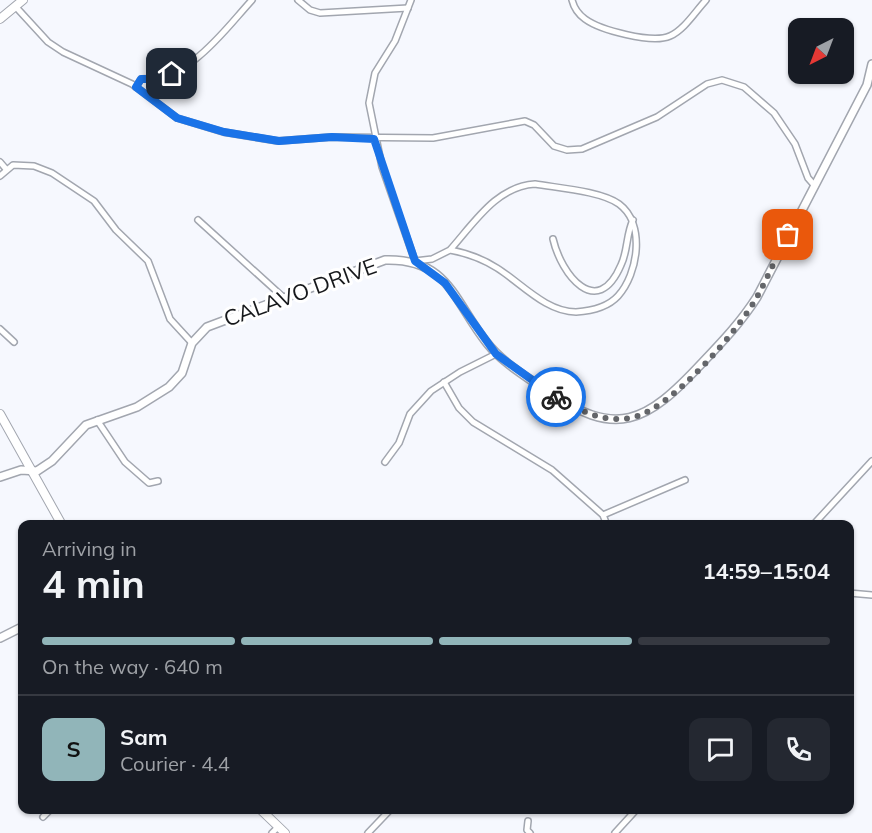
<!DOCTYPE html>
<html lang="en">
<head>
<meta charset="utf-8">
<style>
  :root { --surface:#171b24; --page:#242831; --text:#f1f3f6; --muted:#9ea1a6; --line:#363941; --accent:#91b5b9 }
  body { margin:0; font-family:Mulish,sans-serif; background:var(--page); color:var(--text); height:100vh; display:flex; flex-direction:column; font-size:22px; white-space:nowrap }
  * { box-sizing:border-box; margin:0 }
  p { font-size:20px; color:var(--muted) }
  .icon { flex:none; width:33px; height:33px; fill:none; stroke:currentColor; stroke-width:2; stroke-linecap:round; stroke-linejoin:round }
  .map { position:relative; flex:1; overflow:hidden }
  .panel { position:absolute; left:18px; top:520px; width:836px; height:294px; display:flex; flex-direction:column; background:var(--surface); border-radius:12px; box-shadow:0 2px 4px #0004 }
  .panel>* { flex:none }
  .needle { width:39px; rotate:222deg }
  .tools { position:absolute; left:788px; top:18px; display:grid; gap:12px }
  .tools a { display:grid; place-items:center; width:66px; height:66px; border-radius:12px; background:var(--surface); box-shadow:0 2px 4px #0004; font-size:30px }
  .pin { position:absolute; display:grid; place-items:center; width:51px; height:51px; color:#fff; margin:-26px; border-radius:12px; box-shadow:0 3px 9px #0006 }
  .courier { position:absolute; display:grid; place-items:center; width:60px; height:60px; margin:-30px; border:4px solid #1a73e8; border-radius:50%; background:#fff; color:#222; box-shadow:0 2px 8px #0007 }
  .overview em { font-style:normal; font-weight:700 }
  .overview div { display:flex; flex-direction:column-reverse }
  .overview { display:flex; align-items:center; justify-content:space-between; height:102px; padding:0 24px }
  h1 { font-size:39px; font-weight:700; line-height:45px }
  .bar { display:grid; grid-template-columns:repeat(4,1fr); gap:9px 6px; align-content:center; height:72px; padding:0 24px }
  .bar i { height:8px; border-radius:4px; background:var(--line) }
  .bar .active { background:var(--accent) }
  .bar p { grid-column:span 4 }
  .line { display:flex; align-items:center; gap:15px; padding:0 24px; border-top:2px solid var(--line) }
  .line div { flex:1 }
  .round { display:grid; place-items:center; flex:none; width:63px; height:63px; border-radius:12px; background:var(--page) }
  .map>svg:first-child { display:block }
  .lines { fill:none; stroke-linecap:round; stroke-linejoin:round }
  .minor-casing { stroke:#a2a6af; stroke-width:8 }
  .tertiary-casing { stroke:#a2a6af; stroke-width:10 }
  .secondary-casing { stroke:#a2a6af; stroke-width:10 }
  .minor { stroke:#fff; stroke-width:5 }
  .tertiary { stroke:#fff; stroke-width:7 }
  .secondary { stroke:#fff; stroke-width:8 }
  .done { stroke:#64666a; stroke-width:6; stroke-dasharray:0 10.8 }
  .route { stroke:#1a73e8; stroke-width:8 }
  .labels { text-anchor:middle; dominant-baseline:central; stroke-width:6; stroke-linejoin:round; paint-order:stroke }
  .street-label { font-size:22px; fill:#16181b; stroke:#fff }
</style>
</head>
<body>
<div class="map">
<svg width="872" height="833" viewBox="0 0 872 833">
  <rect width="100%" height="100%" fill="#f6f8fe"/>
  <g class="lines">
    <defs>
      <g id="minor">
        <polyline points="298,0 310,10 320,13 408,8"/>
        <path d="M411,0L395,41L375,73L369,103L382,167L415,261L432,259L450,250C466,253 483,259 497,268C521,283 546,312 576,312C591,311 608,307 618,296C638,274 646,224 619,204C601,191 558,188 535,184C497,186 474,223 450,250"/>
        <path d="M572,0C574,8 578,14 585,19C600,30 652,44 670,36C684,30 695,12 706,0"/>
        <polyline points="15,6 48,42 63,52 132,84 177,118 223,132 278,141 332,137 433,138 525,121 534,125 554,146 567,150 582,149 657,117 707,84 722,80 744,87 774,113 795,144 808,178 815,186"/>
        <path d="M136,87L141,79C191,79 221,34 252,0"/>
        <polyline points="0,162 6,169"/>
        <polyline points="0,176 13,165 34,166 52,173 94,201 116,230 148,261 170,319 192,343"/>
        <polyline points="198,220 283,297"/>
        <path d="M553,239C561,274 597,321 621,265C628,251 626,234 633,220"/>
        <polyline points="0,329 14,342"/>
        <polyline points="444,382 459,408 473,422 552,470 603,515 607,525"/>
        <polyline points="97,420 125,462 149,483 158,481"/>
        <polyline points="385,462 399,443 410,414 431,391 460,372 496,354"/>
        <polyline points="603,515 685,480"/>
        <polyline points="813,525 872,461"/>
        <polyline points="849,593 872,595"/>
        <polyline points="43,817 50,810"/>
        <polyline points="528,821 527,830 530,833"/>
        <polyline points="272,833 278,827"/>
        <polyline points="368,833 390,810"/>
        <polyline points="615,833 636,810"/>
      </g>
      <g id="tertiary">
        <path d="M0,477L21,470L37,471L52,461L86,425L137,407L169,387L182,373L192,343L207,327L385,260C449,258 454,302 487,343C502,362 524,375 544,389C617,440 646,423 702,363C723,341 741,322 757,297L867,85L872,64"/>
        <polyline points="0,638 22,627"/>
      </g>
      <g id="secondary">
        <polyline points="0,19 23,0"/>
        <polyline points="0,414 62,525"/>
        <polyline points="261,810 285,833"/>
      </g>
    </defs>
    <use href="#minor" class="minor-casing"/>
    <use href="#tertiary" class="tertiary-casing"/>
    <use href="#secondary" class="secondary-casing"/>
    <use href="#minor" class="minor"/>
    <use href="#tertiary" class="tertiary"/>
    <use href="#secondary" class="secondary"/>
  </g>
  <g class="lines">
    <path class="done" d="M556,397C579,410 603,423 630,418C669,412 738,331 757,297C768,277 777,255 788,235"/>
    <polyline class="route" points="172,74 159,79 141,79 136,87 177,118 224,132 279,141 332,137 374,139 415,261 445,283 496,354 556,397"/>
  </g>
  <g class="labels">
    <g class="street-label">
      <text transform="translate(300 292) rotate(-20)">CALAVO DRIVE</text>
    </g>
  </g>
</svg>
<div class="tools">
<a><svg class="needle" viewBox="-14 -14 28 28"><path d="M0-13l5 13h-10z" fill="#e53935"/><path d="M0 13l5-13h-10z" fill="#9ea1a6"/></svg></a>
</div>
<div class="pin" style="left:788px;top:235px;background:#ea580c"><svg class="icon" aria-label="bag" viewBox="0 0 24 24"><path d="M5 8h14l-1 12H6zM9 8a3 3 0 0 1 6 0"/></svg></div>
<div class="pin" style="left:172px;top:74px;background:#1f2937"><svg class="icon" aria-label="home" viewBox="0 0 24 24"><path d="M3 11l9-7 9 7M6 9v11h12V9"/></svg></div>
<div class="courier" style="left:556px;top:397px"><svg class="icon" aria-label="bike" viewBox="0 0 24 24"><circle cx="6" cy="16" r="4"/><circle cx="18" cy="16" r="4"/><path d="M6 16l4-8h5l3 8M10 8l3 8H6M13 5h3"/></svg></div>
<section class="panel">
<div class="overview"><div><h1>4 min</h1><p>Arriving in</p></div><em>14:59–15:04</em></div>
<div class="bar"><i class="active"></i><i class="active"></i><i class="active"></i><i></i><p>On the way · 640 m</p></div>
<div class="line" style="height:108px"><b class="round" style="background:var(--accent);color:#111">S</b><div><b>Sam</b><p>Courier · 4.4</p></div><a class="round"><svg class="icon" aria-label="chat" viewBox="0 0 24 24"><path d="M4 5h16v11H9l-5 4z"/></svg></a><a class="round"><svg class="icon" aria-label="phone" viewBox="0 0 24 24"><path d="M5 4h4l2 5-3 2q2 4 5 5l2-3 5 2v4C11 20 4 13 5 4z"/></svg></a></div>
</section>
</div>
</body>
</html>
